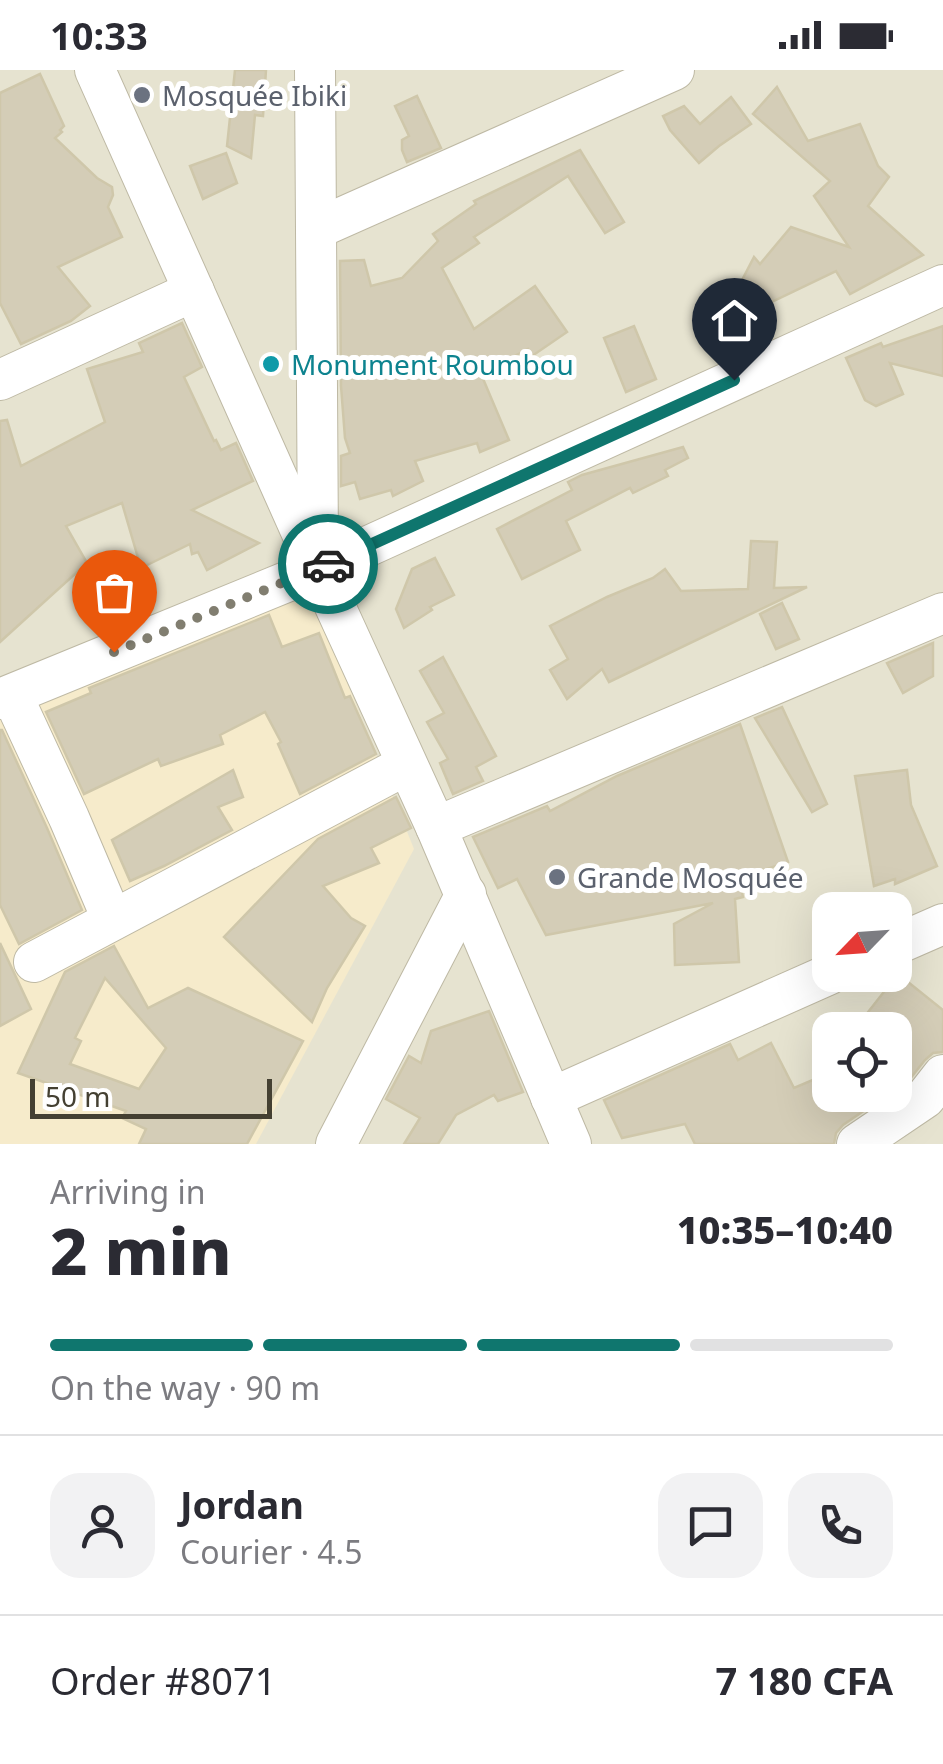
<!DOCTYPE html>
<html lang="en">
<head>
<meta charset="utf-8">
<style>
  :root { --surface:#fff; --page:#f2f2f3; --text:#2b2b33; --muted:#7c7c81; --line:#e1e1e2; --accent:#0f766e }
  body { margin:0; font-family:"Noto Sans",sans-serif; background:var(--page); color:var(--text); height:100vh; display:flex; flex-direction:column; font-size:38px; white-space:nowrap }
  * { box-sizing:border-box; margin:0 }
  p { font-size:32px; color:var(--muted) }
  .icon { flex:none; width:55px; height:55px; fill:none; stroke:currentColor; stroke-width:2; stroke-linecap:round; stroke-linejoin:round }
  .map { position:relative; height:1074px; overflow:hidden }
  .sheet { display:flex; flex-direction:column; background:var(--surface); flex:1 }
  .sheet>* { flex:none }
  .needle { width:65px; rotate:245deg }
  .fabs { position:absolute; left:812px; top:822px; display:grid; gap:20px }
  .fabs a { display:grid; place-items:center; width:100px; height:100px; border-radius:20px; background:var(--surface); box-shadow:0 10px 40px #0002; font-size:50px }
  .scale { position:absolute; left:30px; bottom:25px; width:242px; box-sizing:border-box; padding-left:10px; border:5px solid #444032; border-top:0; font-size:28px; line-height:35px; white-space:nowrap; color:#444032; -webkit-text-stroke:8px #fff; paint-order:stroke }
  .pin { position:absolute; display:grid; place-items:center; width:85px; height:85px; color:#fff; margin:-102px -42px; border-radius:50% 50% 50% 0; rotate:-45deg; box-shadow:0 0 10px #0007 }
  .pin .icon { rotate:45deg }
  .courier { position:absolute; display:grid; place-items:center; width:100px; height:100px; margin:-50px; border:8px solid #0f766e; border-radius:50%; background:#fff; color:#222; box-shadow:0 2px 12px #0007 }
  .head em { font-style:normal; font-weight:800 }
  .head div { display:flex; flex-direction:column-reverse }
  .head { display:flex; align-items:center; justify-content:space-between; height:170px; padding:0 50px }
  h1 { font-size:65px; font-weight:800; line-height:75px }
  .bar { display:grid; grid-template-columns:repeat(4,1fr); gap:15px 10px; align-content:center; height:120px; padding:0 50px }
  .bar i { height:12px; border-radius:8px; background:var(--line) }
  .bar .selected { background:var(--accent) }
  .bar p { grid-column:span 4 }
  .line { display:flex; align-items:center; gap:25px; padding:0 50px; border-top:2px solid var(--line) }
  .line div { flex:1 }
  .round { display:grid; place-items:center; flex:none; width:105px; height:105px; border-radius:30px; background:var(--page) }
  .status { display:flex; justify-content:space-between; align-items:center; height:70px; padding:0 50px; background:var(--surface); direction:ltr }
  .status svg { height:28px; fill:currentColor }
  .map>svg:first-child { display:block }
  .residential { fill:#e6e3d0; fill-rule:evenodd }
  .commercial { fill:#f6ebcb }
  .building { fill:#d4cdb7; stroke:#cfc7aa; stroke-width:2.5; fill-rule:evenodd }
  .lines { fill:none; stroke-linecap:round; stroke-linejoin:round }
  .minor-casing { stroke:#beb9a4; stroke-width:42 }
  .minor { stroke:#fff; stroke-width:40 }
  .done { stroke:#817e70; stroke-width:10; stroke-dasharray:0 18 }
  .route { stroke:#0f766e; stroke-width:12 }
  .worship-dot { fill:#6b7280; stroke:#fff; stroke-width:4 }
  .culture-dot { fill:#0f9aa8; stroke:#fff; stroke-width:4 }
  .labels { text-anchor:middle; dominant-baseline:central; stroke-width:10; stroke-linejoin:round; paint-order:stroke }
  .worship-label { font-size:28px; fill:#5b616d; stroke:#fff; text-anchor:start }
  .culture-label { font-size:28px; fill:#0d838f; stroke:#fff; text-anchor:start }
</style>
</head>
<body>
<div class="status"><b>10:33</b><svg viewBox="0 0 49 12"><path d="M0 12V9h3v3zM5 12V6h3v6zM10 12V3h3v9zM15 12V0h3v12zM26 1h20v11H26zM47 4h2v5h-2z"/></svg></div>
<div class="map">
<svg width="943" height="1074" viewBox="0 0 943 1074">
  <rect width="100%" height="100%" fill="#f2f0e2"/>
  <path class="residential" d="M0,0H943V1074H0ZM830,840H895V905H830ZM830,960H895V1025H830Z"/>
  <polygon class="commercial" points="292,530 320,545 414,779 256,1074 0,1074 0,650"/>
  <g class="building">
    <polygon points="235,0 266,0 263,46 255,45 251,88 227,76"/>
    <polygon points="40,4 64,56 60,60 62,62 55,68 97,108 112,117 113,125 108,137 122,167 58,197 90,236 71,251 21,274 0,233 0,23"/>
    <polygon points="777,17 808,71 860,54 878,96 889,107 868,136 923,185 850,224 836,201 755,240 739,216 754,187 760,194 791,157 849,177 814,126 830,111 753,44"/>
    <polygon points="417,26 441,78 407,92 402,80 402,70 409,66 395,36"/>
    <polygon points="731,27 751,54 719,76 699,93 670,60 663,46 684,36 700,54"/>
    <polygon points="580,80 624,152 605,163 568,106 474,167 479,173 442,198 474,259 535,216 567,262 532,286 528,279 481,304 509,370 480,382 477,373 415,391 423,411 393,426 391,420 360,429 355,412 341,416 341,386 350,383 345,368 341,316 340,191 364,190 371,216 402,208 438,171 433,164 476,134 474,131"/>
    <polygon points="226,83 237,113 203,129 190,96"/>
    <polygon points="182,253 202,297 184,307 214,371 216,370 221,380 236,373 253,411 192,440 259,473 207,500 198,482 192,484 190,474 141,498 122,433 66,456 87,493 0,572 0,351 7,350 21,396 105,352 87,299 143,282 139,273"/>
    <polygon points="634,256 656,309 626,322 604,268"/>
    <polygon points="943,256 943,306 890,293 903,324 876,336 865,330 846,288 881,273 883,277"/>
    <polygon points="683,377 688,388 665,400 668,406 633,423 630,418 566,451 580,480 522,509 497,459 572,420 568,412 582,405"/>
    <polygon points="751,471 777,472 774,518 807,517 609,612 602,599 567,629 550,600 568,589 550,556 607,527 653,508 665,499 681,521 748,519"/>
    <polygon points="435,488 454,525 430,537 432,540 404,558 396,539 412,499"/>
    <polygon points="782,533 799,569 776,579 760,544"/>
    <polygon points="269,545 282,577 319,563 345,628 350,626 376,684 300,724 278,674 281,672 265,642 220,665 223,674 161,696 158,689 84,724 46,642 91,623 89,618"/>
    <polygon points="933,573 933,606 903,623 887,593"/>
    <polygon points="443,587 496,686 476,697 483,711 453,724 440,693 448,689 427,652 444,643 420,601"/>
    <polygon points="782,637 827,734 812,742 755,648"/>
    <polygon points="740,654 788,792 739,808 743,827 735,829 739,892 675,895 674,854 713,833 546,865 517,809 498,818 473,767 547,736 550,741 617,706"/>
    <polygon points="0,660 2,660 47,758 82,840 19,874 0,835"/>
    <polygon points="233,700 243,727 218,737 232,760 164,796 130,811 112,770"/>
    <polygon points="907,700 911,735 937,796 895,814 895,809 874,816 855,706"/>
    <polygon points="396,727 411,758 371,778 379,793 323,816 351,848 365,856 327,918 312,952 224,867 318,769"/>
    <polygon points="0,873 31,939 0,956"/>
    <path d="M114,876L148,938L188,918L303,971L247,1074H139L146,1059L122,1048L126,1041L18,1003L65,902ZM105,908L166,978L139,1019L70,994L81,971L75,968Z"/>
    <polygon points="898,904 943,940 943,982 933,983 925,990 909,1010 895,1020 895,960 854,960"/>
    <polygon points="489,941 523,1022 498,1031 494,1025 456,1045 438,1074 404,1074 420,1048 386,1029 409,986 421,993 431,961"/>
    <polygon points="771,973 794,1018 820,1007 828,1025 887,1025 843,1055 836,1063 834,1074 695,1074 685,1054 622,1068 604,1030 730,974 738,990"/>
  </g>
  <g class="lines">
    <defs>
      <g id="minor">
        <polyline points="95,0 318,499 436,757 571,1074"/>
        <polyline points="315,0 318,480"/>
        <polyline points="316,159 674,0"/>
        <polyline points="0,310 194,221"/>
        <polyline points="12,625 69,748 112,849"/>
        <polyline points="0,629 318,499 943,215"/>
        <polyline points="436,757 943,543"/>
        <polyline points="895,875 943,854"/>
        <polyline points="34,892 406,695"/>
        <polyline points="551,1028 830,904"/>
        <polyline points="336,1074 466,824"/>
        <polyline points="857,1074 925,1028 943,1005"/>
      </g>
    </defs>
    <use href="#minor" class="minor-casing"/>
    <use href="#minor" class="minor"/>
  </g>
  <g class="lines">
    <polyline class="done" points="114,582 328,494"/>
    <polyline class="route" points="328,494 734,310"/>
  </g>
  <g class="worship-dot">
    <circle cx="142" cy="25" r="10"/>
    <circle cx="557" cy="807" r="10"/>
  </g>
  <circle class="culture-dot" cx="271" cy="294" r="10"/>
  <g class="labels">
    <g class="worship-label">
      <text x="162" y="25">Mosquée Ibiki</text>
      <text x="577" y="807">Grande Mosquée</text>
    </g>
    <g class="culture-label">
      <text x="291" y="294">Monument Roumbou</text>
    </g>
  </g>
</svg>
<div class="fabs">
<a><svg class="needle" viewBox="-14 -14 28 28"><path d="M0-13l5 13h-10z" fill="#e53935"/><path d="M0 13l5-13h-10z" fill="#7c7c81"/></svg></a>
<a><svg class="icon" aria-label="locate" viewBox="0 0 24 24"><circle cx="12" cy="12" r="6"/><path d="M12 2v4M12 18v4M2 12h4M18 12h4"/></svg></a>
</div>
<div class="scale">50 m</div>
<div class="pin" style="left:114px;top:582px;background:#ea580c"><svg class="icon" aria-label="bag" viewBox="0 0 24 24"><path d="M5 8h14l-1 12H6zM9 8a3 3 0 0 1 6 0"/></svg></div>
<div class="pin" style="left:734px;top:310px;background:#1f2937"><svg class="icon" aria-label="home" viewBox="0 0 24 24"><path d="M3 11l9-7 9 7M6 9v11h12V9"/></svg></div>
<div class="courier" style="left:328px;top:494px"><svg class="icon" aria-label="car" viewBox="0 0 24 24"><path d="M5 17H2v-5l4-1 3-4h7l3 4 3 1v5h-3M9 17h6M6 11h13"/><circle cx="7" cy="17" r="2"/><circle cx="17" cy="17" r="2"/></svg></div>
</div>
<section class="sheet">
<div class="head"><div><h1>2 min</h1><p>Arriving in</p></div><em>10:35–10:40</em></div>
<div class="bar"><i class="selected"></i><i class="selected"></i><i class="selected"></i><i></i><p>On the way · 90 m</p></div>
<div class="line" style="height:180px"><a class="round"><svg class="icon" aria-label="person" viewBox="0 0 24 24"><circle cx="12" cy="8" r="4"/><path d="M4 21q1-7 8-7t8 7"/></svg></a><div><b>Jordan</b><p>Courier · 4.5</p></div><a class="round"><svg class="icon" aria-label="chat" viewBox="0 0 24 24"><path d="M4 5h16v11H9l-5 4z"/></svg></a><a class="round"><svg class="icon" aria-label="phone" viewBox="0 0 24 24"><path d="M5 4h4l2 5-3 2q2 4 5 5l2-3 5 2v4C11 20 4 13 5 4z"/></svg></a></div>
<div class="line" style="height:130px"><div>Order #8071</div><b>7 180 CFA</b></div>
</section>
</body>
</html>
